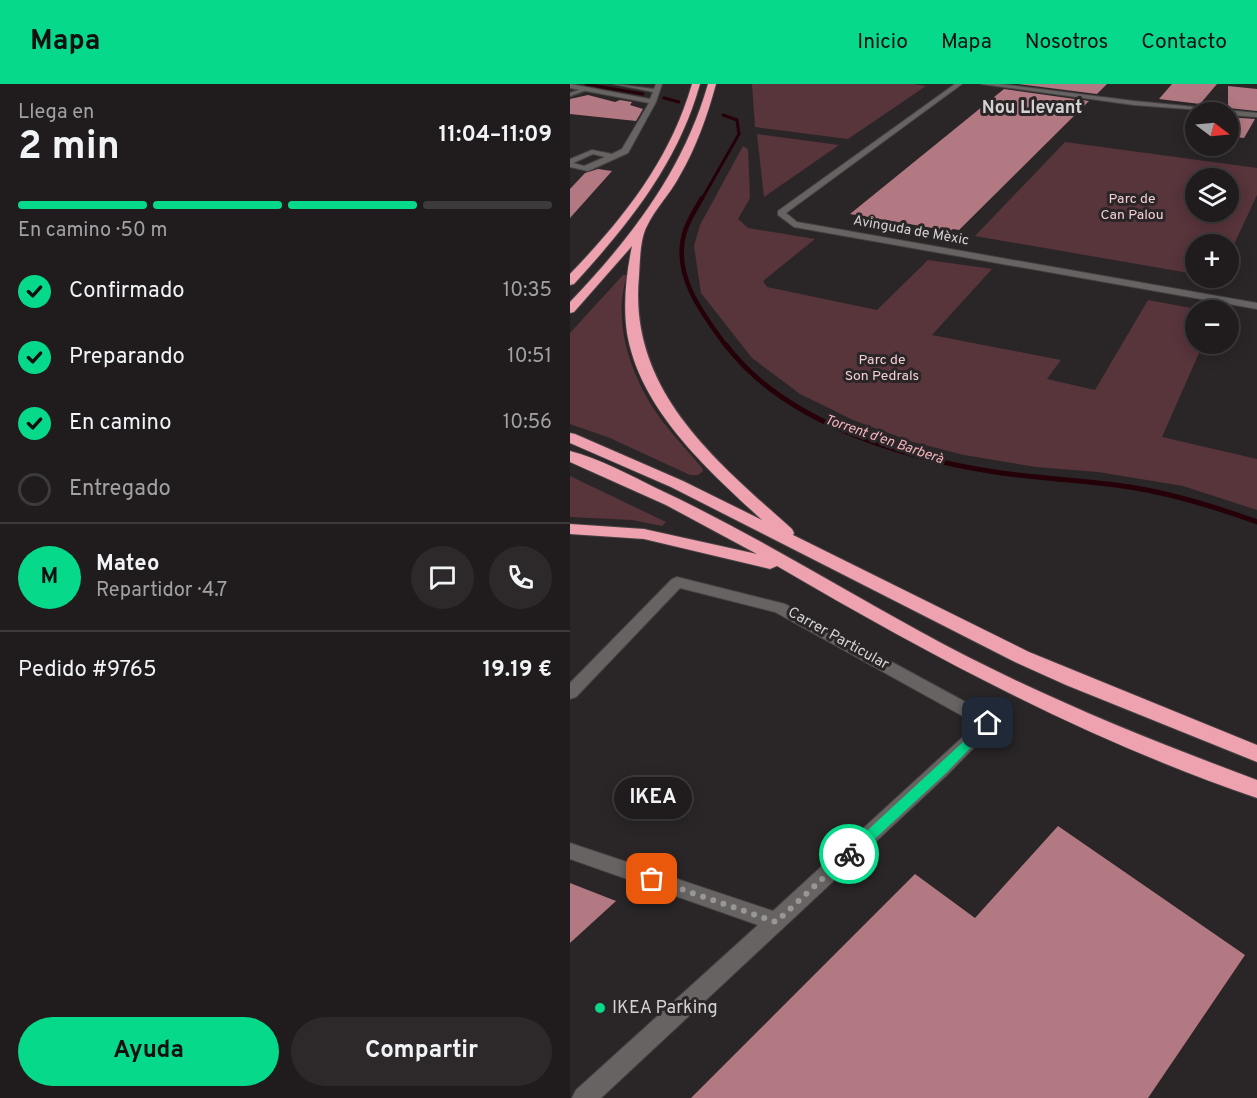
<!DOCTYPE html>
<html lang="es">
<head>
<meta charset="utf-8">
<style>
  :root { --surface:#201c1d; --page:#2d292a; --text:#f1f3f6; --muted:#a2a1a4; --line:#3d3a3b; --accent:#07d98b }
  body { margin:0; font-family:Overpass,sans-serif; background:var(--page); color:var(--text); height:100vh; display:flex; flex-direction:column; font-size:22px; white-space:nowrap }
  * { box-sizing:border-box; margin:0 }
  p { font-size:20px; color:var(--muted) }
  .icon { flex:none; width:33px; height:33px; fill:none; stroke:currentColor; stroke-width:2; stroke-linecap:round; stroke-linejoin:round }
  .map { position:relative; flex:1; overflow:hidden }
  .side { display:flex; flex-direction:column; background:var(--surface); width:570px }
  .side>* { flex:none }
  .needle { width:39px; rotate:106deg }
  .fabs { position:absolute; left:615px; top:18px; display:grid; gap:12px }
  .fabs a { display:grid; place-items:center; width:54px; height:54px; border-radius:50%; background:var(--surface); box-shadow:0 3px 15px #0003,0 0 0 2px var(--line); font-size:30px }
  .pin { position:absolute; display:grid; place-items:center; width:51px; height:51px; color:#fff; margin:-26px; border-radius:12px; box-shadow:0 3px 9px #0006 }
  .courier { position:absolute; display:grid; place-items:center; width:60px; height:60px; margin:-30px; border:4px solid #07d98b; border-radius:50%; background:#fff; color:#222; box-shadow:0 2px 8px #0007 }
  .bubble { position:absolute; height:42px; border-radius:21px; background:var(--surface); box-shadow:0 3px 15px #0003,0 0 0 2px var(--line); font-size:20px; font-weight:700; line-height:42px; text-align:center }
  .headline em { font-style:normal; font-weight:700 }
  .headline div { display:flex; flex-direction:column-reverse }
  .headline { display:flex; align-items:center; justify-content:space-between; height:102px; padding:0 18px }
  h1 { font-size:39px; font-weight:700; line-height:45px }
  .bar { display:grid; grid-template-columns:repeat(4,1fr); gap:9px 6px; align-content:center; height:72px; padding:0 18px }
  .bar i { height:8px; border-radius:4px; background:var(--line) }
  .bar .on { background:var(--accent) }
  .bar p { grid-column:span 4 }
  .line { display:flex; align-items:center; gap:15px; padding:0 18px; border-top:2px solid var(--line) }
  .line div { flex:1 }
  .round { display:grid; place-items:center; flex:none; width:63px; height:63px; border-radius:32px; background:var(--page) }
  ol { padding:0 18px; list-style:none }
  li { display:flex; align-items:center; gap:18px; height:66px }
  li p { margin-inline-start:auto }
  li .icon { padding:6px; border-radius:50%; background:var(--accent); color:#111; stroke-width:4 }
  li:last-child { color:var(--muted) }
  li i { width:33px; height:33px; border:3px solid var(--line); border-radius:50% }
  .action { display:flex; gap:12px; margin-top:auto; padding:12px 18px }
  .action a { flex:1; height:69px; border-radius:36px; background:var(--accent); color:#111; font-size:24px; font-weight:700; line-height:69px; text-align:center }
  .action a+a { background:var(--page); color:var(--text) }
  header { display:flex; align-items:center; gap:36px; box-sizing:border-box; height:84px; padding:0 30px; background:var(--accent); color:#111 }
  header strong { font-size:28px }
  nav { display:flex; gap:33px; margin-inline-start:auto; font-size:21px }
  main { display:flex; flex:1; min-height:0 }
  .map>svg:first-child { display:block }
  .green { fill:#58343b; fill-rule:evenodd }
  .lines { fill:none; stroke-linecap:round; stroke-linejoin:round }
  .stream-far2 { stroke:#260008; stroke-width:3 }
  .stream-far1 { stroke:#260008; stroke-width:4.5 }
  .stream { stroke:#260008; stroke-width:5 }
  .building { fill:#b27982 }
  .service-casing { stroke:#454243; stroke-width:3 }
  .minor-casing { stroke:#454243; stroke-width:2 }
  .tertiary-casing { stroke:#454243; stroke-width:2 }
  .motorway-casing { stroke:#454243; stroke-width:2 }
  .service { fill:#676363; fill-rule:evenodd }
  .minor { fill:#676363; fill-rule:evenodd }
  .tertiary { fill:#676363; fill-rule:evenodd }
  .motorway { fill:#eea1ae; fill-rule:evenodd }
  .route { fill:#07d98b }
  .done { stroke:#999697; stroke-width:6; stroke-dasharray:0 10.8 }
  .poi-dot { fill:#07d98b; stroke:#2a2627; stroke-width:2 }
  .labels { text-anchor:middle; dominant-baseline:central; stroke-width:6; stroke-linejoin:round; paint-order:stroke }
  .far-park-label { font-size:14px; fill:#f3cfd4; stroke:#2a2627 }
  .far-street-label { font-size:14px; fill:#d5d2d3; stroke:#2a2627 }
  .far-water-label { font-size:14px; font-style:italic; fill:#f7b2bd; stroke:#2a2627 }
  .street-label { font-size:15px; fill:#d5d2d3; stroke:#2a2627 }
  .far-district-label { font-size:18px; font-weight:bold; fill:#d5d2d3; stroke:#2a2627 }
  .near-poi-label { font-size:18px; fill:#d5d2d3; stroke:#2a2627; text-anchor:start }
</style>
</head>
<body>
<header>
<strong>Mapa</strong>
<nav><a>Inicio</a><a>Mapa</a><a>Nosotros</a><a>Contacto</a></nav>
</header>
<main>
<section class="side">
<div class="headline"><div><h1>2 min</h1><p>Llega en</p></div><em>11:04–11:09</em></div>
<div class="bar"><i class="on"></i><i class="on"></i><i class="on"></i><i></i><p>En camino · 50 m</p></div>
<ol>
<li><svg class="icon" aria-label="check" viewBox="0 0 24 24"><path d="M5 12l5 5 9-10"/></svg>Confirmado<p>10:35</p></li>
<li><svg class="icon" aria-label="check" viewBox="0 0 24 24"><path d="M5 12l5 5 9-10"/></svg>Preparando<p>10:51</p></li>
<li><svg class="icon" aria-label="check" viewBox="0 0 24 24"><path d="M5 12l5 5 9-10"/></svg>En camino<p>10:56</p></li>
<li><i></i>Entregado</li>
</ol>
<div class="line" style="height:108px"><b class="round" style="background:var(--accent);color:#111">M</b><div><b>Mateo</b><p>Repartidor · 4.7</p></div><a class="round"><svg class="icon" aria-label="chat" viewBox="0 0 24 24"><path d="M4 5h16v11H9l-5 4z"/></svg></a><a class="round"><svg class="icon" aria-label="phone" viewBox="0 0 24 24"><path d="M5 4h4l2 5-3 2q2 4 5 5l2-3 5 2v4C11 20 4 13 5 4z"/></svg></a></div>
<div class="line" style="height:78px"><div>Pedido #9765</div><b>19.19 €</b></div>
<div class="action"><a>Ayuda</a><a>Compartir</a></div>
</section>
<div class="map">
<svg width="687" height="1014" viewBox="0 0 687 1014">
  <rect width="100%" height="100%" fill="#2a2627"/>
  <g class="green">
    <polygon points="182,0 344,0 356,2 278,55 185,43"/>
    <polygon points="187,50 269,61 194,113"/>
    <path d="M495,58L687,84V111L659,171L658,160H626L625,190L405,152ZM626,94H658V128H626Z"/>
    <polygon points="173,62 178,65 180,114 168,135 178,144 245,155 193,197 197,203 307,226 358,176 422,185 362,251 491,276 477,295 525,306 578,216 632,226 626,226 626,260 633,260 592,353 687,375 687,426 613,402 528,388 466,383 394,371 343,358 283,336 230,310 182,274 131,209 124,162 130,141"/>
    <path d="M53,191H57C41,241 63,298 93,338C105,354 119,368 132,384L133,387L128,391H120L40,354L0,340V249Z"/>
    <polygon points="0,392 96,438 92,442 62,436 0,433"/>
  </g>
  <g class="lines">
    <g class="stream-far2">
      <polyline points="16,0 73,10"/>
      <polyline points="94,14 109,18"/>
      <polyline points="132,115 169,50 167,36 153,31"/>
    </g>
    <path class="stream-far1" d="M132,114C126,124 119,135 115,147C101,190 133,231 157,263"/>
    <path class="stream" d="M156,261C215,339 333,374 425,388C470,395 516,396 560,403C604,410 646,423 687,438"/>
  </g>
  <g class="building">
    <polygon points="448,0 537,0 527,10"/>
    <polygon points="602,0 647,0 630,20 589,15"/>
    <polygon points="658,2 687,5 687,27 658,24"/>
    <polygon points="434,5 519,17 389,146 383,145 380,147 280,130"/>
    <polygon points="18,11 45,18 50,16 62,18 60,21 73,25 66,37 0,30 0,15"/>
    <polygon points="658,33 685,35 674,54 658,52"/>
    <polygon points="28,85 42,87 0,134 0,105 15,89"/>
    <polygon points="488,742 675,871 578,1014 121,1014 345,790 405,834"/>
    <polygon points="0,799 46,817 0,859"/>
  </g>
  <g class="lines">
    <defs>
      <polygon id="service" points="15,4 19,5 0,12 0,9"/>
      <g id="minor">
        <path d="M0,0L80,15L83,8L44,0L84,5L86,0H92L86,18L58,69L18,87L0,83V75L22,66L42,70L52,65L79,19L0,4ZM23,70L35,73L14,82L3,79Z"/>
        <polygon points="411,0 430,0 564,17 687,29 687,33 658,31 658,28 564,21"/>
        <polygon points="107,493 215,520 425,634 428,639 377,691 31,1014 2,1014 6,1006 188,841 0,775 0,759 203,827 407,640 205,528 110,504 6,613 0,615 0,599 102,495"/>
      </g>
      <polygon id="tertiary" points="385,0 392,0 216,129 227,138 687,219 687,225 224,143 208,131 208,127"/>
      <g id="motorway">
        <path d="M122,0H130C108,79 59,140 4,200L0,201V190C54,134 100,76 122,0Z"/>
        <path d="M138,0H146C137,33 126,64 109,93C100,110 85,125 77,142C70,155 70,177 69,192C58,306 145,376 222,445L224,449L223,451L459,568L687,661V678L496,601L445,578L101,403L0,359V349L5,350L113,397L192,436C138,386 70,326 57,249C53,220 56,191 62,162L4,228L0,229V218C61,154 113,87 138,0Z"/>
        <path d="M0,367C30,375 60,391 88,405C178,447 263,500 351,548C458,607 572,653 687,696V714C517,656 361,572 207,482L200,485L74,455L0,450V440L74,445L187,470L96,421L0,378Z"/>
      </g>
    </defs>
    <use href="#service" class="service-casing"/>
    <use href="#minor" class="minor-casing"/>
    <use href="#tertiary" class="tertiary-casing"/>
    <use href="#motorway" class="motorway-casing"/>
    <use href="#service" class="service"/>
    <use href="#minor" class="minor"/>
    <use href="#tertiary" class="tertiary"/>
    <use href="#motorway" class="motorway"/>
  </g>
  <polygon class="route" points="418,635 422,636 422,642 375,690 284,774 275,774 273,770 275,767"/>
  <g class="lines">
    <polyline class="done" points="82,795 206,838 279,770"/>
  </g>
  <circle class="poi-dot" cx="30" cy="924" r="6"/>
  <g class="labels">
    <g class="far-park-label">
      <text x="562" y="115">Parc de<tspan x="562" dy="16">Can Palou</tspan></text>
      <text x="312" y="276">Parc de<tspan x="312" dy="16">Son Pedrals</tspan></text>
    </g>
    <g class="far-street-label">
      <text transform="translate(341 147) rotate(10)">Avinguda de Mèxic</text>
    </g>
    <g class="far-water-label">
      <text transform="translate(314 356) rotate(19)">Torrent d'en Barberà</text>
    </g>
    <g class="street-label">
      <text transform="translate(268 555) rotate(29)">Carrer Particular</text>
    </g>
    <g class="far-district-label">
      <text x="462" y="24">Nou Llevant</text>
    </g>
    <g class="near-poi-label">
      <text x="42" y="924">IKEA Parking</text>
    </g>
  </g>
</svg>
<div class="fabs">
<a><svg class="needle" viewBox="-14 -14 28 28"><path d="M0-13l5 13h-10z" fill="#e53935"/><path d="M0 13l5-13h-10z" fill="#a2a1a4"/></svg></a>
<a><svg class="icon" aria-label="layers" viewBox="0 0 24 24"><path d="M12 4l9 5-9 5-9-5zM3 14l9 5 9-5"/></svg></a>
<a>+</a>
<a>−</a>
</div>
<div class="pin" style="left:82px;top:795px;background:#ea580c"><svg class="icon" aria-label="bag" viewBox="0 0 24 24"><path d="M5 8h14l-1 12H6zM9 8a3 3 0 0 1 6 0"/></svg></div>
<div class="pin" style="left:418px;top:639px;background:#1f2937"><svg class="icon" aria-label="home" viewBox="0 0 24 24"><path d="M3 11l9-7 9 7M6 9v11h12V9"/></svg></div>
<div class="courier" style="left:279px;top:770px"><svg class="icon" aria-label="bike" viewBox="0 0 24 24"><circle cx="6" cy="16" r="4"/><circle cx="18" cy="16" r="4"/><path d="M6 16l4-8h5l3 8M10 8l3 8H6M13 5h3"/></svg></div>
<div class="bubble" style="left:44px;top:693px;width:78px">IKEA</div>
</div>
</main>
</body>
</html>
